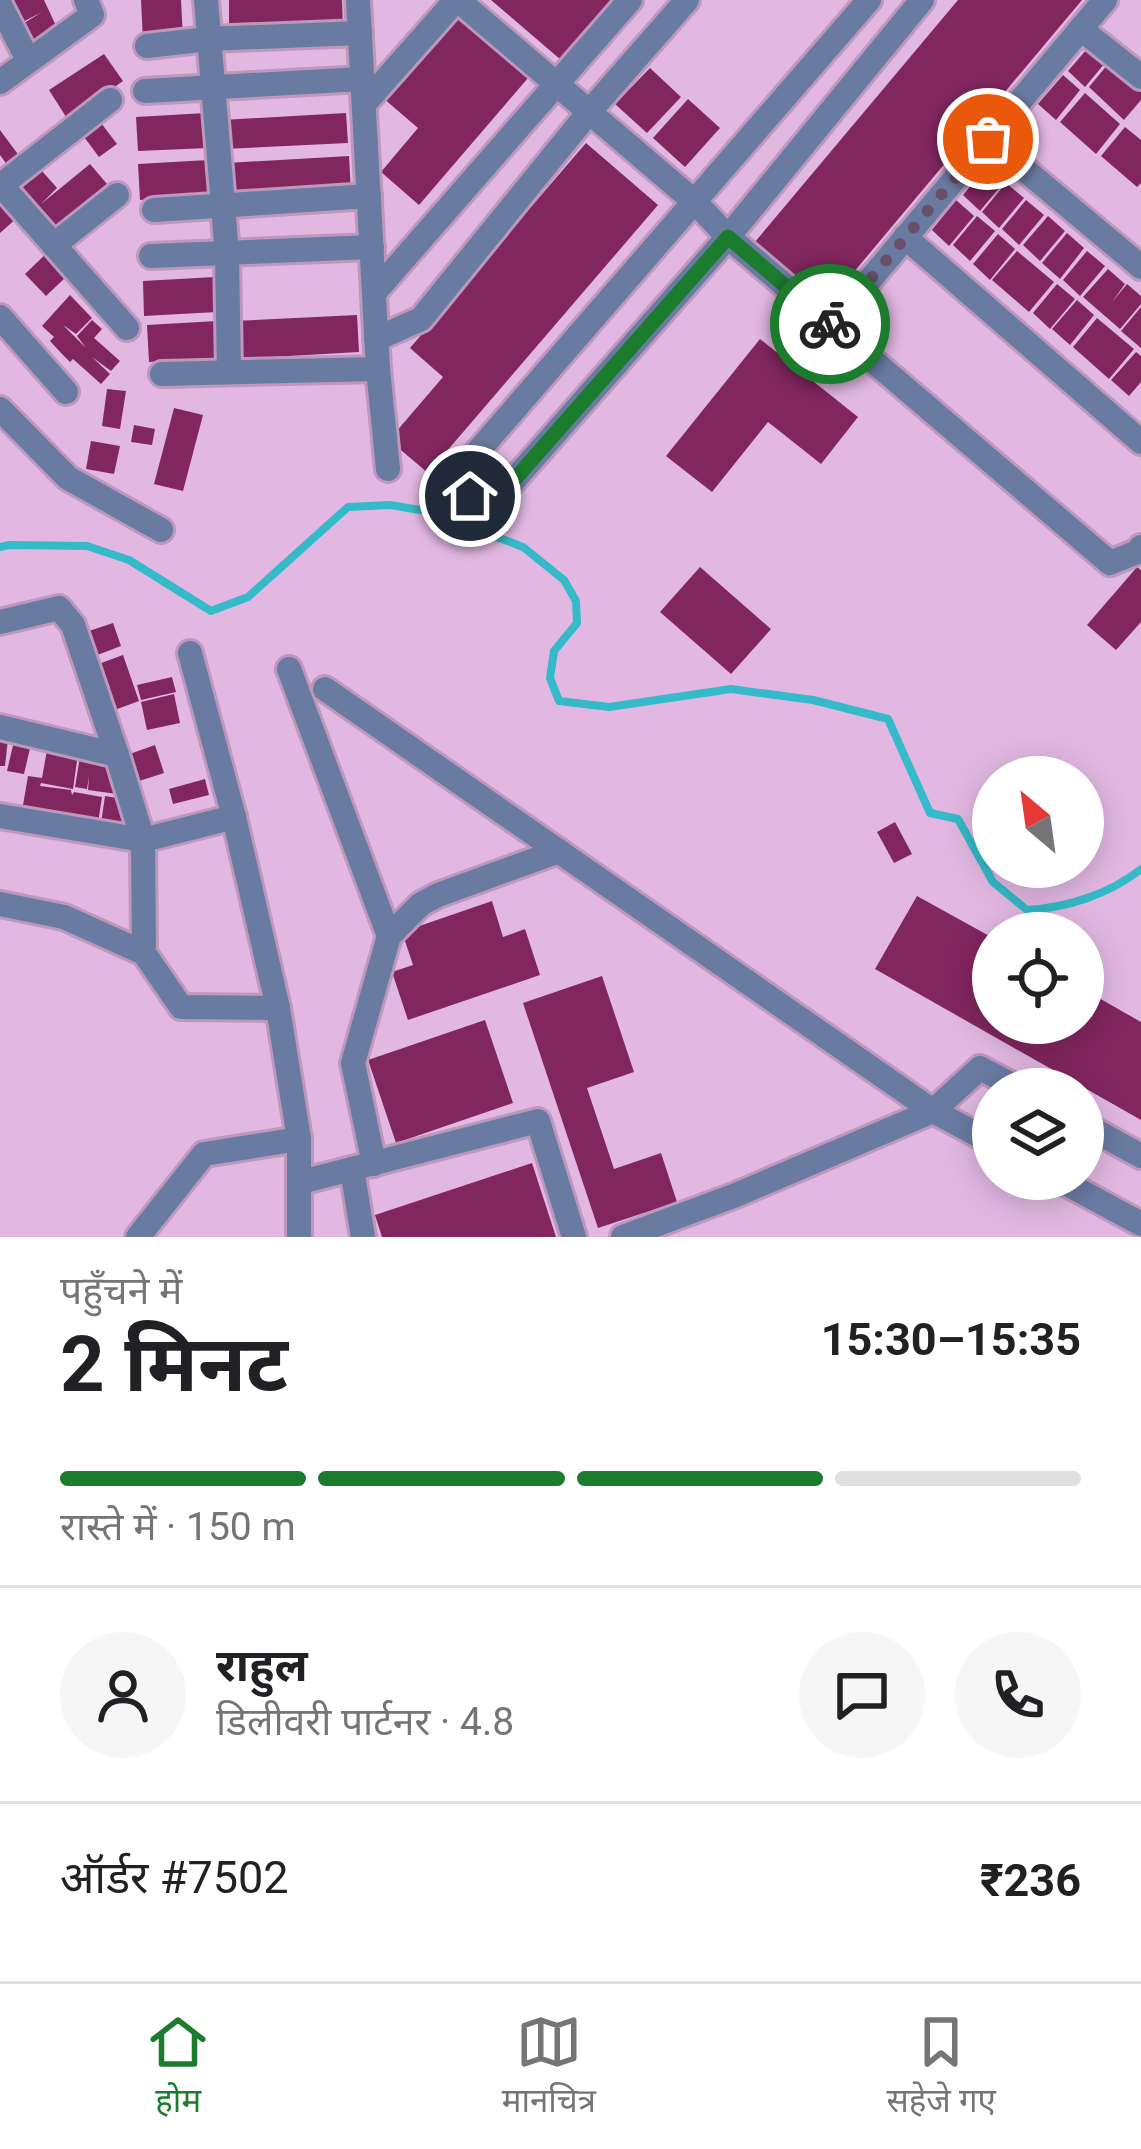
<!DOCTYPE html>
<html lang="hi">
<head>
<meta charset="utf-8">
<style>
  :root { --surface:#fff; --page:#f6f6f6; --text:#202124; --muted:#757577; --line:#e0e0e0; --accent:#1b7c2e }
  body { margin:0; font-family:Roboto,"Noto Sans Devanagari",sans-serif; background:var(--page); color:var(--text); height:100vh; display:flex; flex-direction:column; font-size:45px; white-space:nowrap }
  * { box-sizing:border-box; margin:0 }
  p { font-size:39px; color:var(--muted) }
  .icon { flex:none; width:66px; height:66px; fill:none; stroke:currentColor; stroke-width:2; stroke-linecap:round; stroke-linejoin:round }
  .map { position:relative; height:1237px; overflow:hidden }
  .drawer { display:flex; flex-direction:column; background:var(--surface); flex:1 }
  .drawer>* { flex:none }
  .needle { width:78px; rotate:331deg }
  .tools { position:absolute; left:972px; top:756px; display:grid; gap:24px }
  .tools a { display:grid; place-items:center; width:132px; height:132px; border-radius:50%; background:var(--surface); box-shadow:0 6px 30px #0003; font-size:60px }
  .pin { position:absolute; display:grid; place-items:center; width:102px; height:102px; color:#fff; margin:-51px; border:6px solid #fff; border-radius:50%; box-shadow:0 3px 12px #0007 }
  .courier { position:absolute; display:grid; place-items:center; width:120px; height:120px; margin:-60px; border:9px solid #1b7c2e; border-radius:50%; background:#fff; color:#222; box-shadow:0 3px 15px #0007 }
  .overview em { font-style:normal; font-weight:700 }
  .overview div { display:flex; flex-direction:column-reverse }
  .overview { display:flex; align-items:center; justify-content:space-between; height:204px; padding:0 60px }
  h1 { font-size:78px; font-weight:700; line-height:90px }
  .bar { display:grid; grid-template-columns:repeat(4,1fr); gap:18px 12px; align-content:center; height:144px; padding:0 60px }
  .bar i { height:15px; border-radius:9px; background:var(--line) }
  .bar .selected { background:var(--accent) }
  .bar p { grid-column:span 4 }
  .line { display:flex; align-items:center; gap:30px; padding:0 60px; border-top:3px solid var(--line) }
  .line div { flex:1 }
  .round { display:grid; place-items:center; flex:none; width:126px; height:126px; border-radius:63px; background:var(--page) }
  .tabs { display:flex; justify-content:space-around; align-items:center; height:168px; border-top:3px solid var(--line); background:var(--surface); font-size:33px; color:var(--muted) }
  .tabs a { display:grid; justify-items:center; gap:6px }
  .tabs .selected { color:var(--accent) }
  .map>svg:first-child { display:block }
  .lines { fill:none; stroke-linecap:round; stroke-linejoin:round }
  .stream { stroke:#34bac8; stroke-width:8 }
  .building { fill:#822660 }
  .minor-casing { stroke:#bd98bd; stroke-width:30 }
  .minor { stroke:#6a7ba2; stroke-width:24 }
  .done { stroke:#695069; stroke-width:12; stroke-dasharray:0 21.6 }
  .route { stroke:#1b7c2e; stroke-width:15 }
</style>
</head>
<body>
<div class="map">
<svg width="1141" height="1237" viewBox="0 0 1141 1237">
  <rect width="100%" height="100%" fill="#e2b8e2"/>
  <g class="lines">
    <path class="stream" d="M0,547L9,545L87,546L129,560L211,611L248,597L348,507L390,505L432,512L523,547L564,580L576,601L577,623L554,651L550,678L559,701L609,707L731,689L813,700L888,719L930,813L958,819L993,882L1027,910C1066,908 1110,894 1141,869"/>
  </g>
  <g class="building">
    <polygon points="5,0 44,0 58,30 32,45 21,25 42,12 17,25"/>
    <polygon points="141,0 181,0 183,39 143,41"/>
    <polygon points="229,0 342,0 343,27 229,32"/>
    <polygon points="491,0 612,0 561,60"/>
    <polygon points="958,0 1082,0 822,310 749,249"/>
    <polygon points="454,15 528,78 419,205 381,172 418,128 383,98"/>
    <polygon points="1093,42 1110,57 1085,87 1068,71"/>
    <polygon points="104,54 123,81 68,120 49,90"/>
    <polygon points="1113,58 1141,83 1141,100 1124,120 1089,87"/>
    <polygon points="650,68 681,97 647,133 615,104"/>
    <polygon points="1063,75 1080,90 1056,120 1038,104"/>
    <polygon points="1085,93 1120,124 1096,154 1060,122"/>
    <polygon points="688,99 720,128 685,167 653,138"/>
    <polygon points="206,113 208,148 138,151 136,117"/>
    <polygon points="346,113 348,143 224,149 223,120"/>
    <polygon points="98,119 117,144 99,157 81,133"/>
    <polygon points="1125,127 1141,140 1141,183 1137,187 1101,156"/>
    <polygon points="0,130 20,157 8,166 0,155"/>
    <polygon points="586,143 658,205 428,473 389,440 443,377 410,348"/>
    <polygon points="349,156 351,193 229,199 227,163"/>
    <polygon points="208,160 209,196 140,200 138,164"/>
    <polygon points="90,164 107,184 50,230 17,192 42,171 57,188 41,204"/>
    <polygon points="987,166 1005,181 980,211 963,195"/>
    <polygon points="1006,183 1024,198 999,228 982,212"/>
    <polygon points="956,200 974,216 949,246 932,230"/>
    <polygon points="1026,200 1044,215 1019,245 1002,229"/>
    <polygon points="0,203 4,208 7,205 18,217 0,233"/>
    <polygon points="977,216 995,231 970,261 953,245"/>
    <polygon points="1048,216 1065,231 1040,261 1023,245"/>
    <polygon points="1067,233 1084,248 1060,279 1042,263"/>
    <polygon points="998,234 1015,249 990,280 973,264"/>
    <polygon points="51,249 68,275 46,296 25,274"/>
    <polygon points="1017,251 1054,282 1029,312 992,280"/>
    <polygon points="1087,251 1105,266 1080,296 1063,280"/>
    <polygon points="1108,269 1125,284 1112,302 1127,284 1141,296 1141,304 1120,329 1083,297"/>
    <polygon points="215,277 217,312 144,316 143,281"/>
    <polygon points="1057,284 1075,299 1050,329 1033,313"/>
    <polygon points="70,295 92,318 76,334 63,325 86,348 77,336 92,320 102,329 94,338 120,361 111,371 92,357 110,374 101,384 73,359 70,362 62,354 50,341 54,337 42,326"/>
    <polygon points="1077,300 1094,315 1070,345 1052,329"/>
    <polygon points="1141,307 1141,348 1121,331"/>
    <polygon points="357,315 359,352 236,359 234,321"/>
    <polygon points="1097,318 1134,349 1109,379 1073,347"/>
    <polygon points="217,321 218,358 149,362 147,325"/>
    <polygon points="760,339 858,417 821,464 768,422 712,492 666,456"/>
    <polygon points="1136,352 1141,356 1141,382 1129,396 1111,380"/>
    <polygon points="107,389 126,391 120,429 102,426"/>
    <polygon points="174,408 203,415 183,491 154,484"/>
    <polygon points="134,425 155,429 152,445 131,442"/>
    <polygon points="91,441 120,446 114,474 86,469"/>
    <polygon points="700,567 771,629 731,674 660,612"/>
    <polygon points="1137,567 1141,570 1141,622 1116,650 1087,625"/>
    <polygon points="113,623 121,646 92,657 83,633"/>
    <polygon points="123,655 139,701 109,712 93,666"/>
    <polygon points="172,677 176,692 141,700 137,685"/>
    <polygon points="174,694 180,723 147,730 141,702"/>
    <polygon points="0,738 8,739 5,766 0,766"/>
    <polygon points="14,741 31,744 24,774 7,771"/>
    <polygon points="155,745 164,773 133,783 124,756"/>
    <polygon points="47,750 78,754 73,789 41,783 40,786 71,790 72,795 74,792 102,797 97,830 22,811 28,776 42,778"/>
    <polygon points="80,757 120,766 124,795 88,790 89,776 87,789 75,787"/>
    <polygon points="205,779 209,795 173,804 169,789"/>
    <polygon points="105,796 130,800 136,836 100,830"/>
    <polygon points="895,822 912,854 894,863 877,832"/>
    <polygon points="917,896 993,938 993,1023 1083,1023 1083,989 1141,1022 1141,1120 875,969"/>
    <polygon points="492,901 503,937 525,929 540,975 408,1020 392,972 413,965 402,932"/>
    <polygon points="602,976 634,1072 587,1088 614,1169 661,1153 677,1202 598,1228 523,1003"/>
    <polygon points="485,1020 513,1103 396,1143 368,1060"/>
    <polygon points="532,1163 556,1237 382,1237 375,1215"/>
  </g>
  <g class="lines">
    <defs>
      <g id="minor">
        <polyline points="206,0 227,254 229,372"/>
        <polyline points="358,0 378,369 388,469"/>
        <polyline points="458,0 696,203 728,237 1110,563 1137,552 1141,547"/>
        <polyline points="869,0 447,487 493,504 728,237 922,0"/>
        <polyline points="0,5 28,60"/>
        <polyline points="1081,29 1141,77"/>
        <polyline points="147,46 208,39 360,33"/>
        <polyline points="0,82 92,15 86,0"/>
        <polyline points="145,91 362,79"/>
        <polyline points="364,104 456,0"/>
        <polyline points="988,139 1141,267"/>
        <polyline points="1,185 127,328"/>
        <polyline points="0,186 110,100"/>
        <polyline points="154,210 369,196"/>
        <polyline points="905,237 1141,442"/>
        <polyline points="54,245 117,195"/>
        <polyline points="151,256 372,247"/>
        <polyline points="374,293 630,0"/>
        <polyline points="0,317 66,392"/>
        <polyline points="832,325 1105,0"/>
        <polyline points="376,339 421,319 589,112 687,0"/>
        <polyline points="162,374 378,369"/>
        <polyline points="0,409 68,478 161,530"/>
        <polyline points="0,622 59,608 73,625 117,755 143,840 144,953"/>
        <polyline points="190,653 234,817 278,1008 299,1139 299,1237"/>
        <polyline points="289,669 389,936"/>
        <polyline points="325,689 933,1111 993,1143"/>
        <polyline points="0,727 117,755"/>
        <polyline points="0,816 143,840 234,817"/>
        <polyline points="0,904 64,917 144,953 181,1007 278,1008"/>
        <polyline points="1083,1124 1141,1156"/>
        <polyline points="374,1164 353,1063 389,936 421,904 438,895 559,851"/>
        <polyline points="352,1169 363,1237"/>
        <polyline points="1058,1179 1141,1224"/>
        <polyline points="301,1182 538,1121 574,1237"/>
        <polyline points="138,1237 204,1154 299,1139"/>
        <polyline points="623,1237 736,1195 933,1111 980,1068 1020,1089"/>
      </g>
    </defs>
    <use href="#minor" class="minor-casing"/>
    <use href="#minor" class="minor"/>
  </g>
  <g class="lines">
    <polyline class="done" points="830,324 832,325 988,139"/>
    <polyline class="route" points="470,496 493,504 728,237 830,324"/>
  </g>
</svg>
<div class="tools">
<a><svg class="needle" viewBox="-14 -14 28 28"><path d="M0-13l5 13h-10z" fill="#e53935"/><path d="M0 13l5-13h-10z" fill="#757577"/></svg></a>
<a><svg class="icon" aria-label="locate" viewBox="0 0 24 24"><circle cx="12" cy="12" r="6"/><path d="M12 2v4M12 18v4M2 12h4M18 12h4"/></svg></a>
<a><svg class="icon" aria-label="layers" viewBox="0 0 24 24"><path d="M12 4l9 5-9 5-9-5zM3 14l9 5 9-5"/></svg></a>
</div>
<div class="pin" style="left:988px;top:139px;background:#ea580c"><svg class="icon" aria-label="bag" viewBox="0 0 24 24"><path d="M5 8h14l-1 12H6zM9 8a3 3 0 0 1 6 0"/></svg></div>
<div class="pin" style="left:470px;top:496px;background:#1f2937"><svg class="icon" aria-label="home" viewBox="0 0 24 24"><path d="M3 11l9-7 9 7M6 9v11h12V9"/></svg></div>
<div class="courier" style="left:830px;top:324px"><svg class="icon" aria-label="bike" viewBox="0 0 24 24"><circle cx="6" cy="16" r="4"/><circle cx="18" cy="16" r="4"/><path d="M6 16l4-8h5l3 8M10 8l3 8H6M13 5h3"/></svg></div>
</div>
<section class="drawer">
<div class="overview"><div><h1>2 मिनट</h1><p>पहुँचने में</p></div><em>15:30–15:35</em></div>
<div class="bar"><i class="selected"></i><i class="selected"></i><i class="selected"></i><i></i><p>रास्ते में · 150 m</p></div>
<div class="line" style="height:216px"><a class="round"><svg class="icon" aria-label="person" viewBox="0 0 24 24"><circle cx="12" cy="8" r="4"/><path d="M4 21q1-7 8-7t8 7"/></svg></a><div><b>राहुल</b><p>डिलीवरी पार्टनर · 4.8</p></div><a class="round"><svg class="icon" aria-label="chat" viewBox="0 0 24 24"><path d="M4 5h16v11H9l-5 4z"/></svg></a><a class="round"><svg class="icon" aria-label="phone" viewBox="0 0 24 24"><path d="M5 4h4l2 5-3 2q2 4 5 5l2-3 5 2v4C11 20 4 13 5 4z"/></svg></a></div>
<div class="line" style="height:156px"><div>ऑर्डर #7502</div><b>₹236</b></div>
</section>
<nav class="tabs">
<a class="selected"><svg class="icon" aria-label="home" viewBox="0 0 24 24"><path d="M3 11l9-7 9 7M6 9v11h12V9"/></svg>होम</a>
<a><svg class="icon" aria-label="map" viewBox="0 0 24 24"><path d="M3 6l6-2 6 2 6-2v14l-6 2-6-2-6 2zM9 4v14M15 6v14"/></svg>मानचित्र</a>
<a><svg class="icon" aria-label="saved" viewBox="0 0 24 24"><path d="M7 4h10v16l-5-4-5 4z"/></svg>सहेजे गए</a>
</nav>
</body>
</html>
